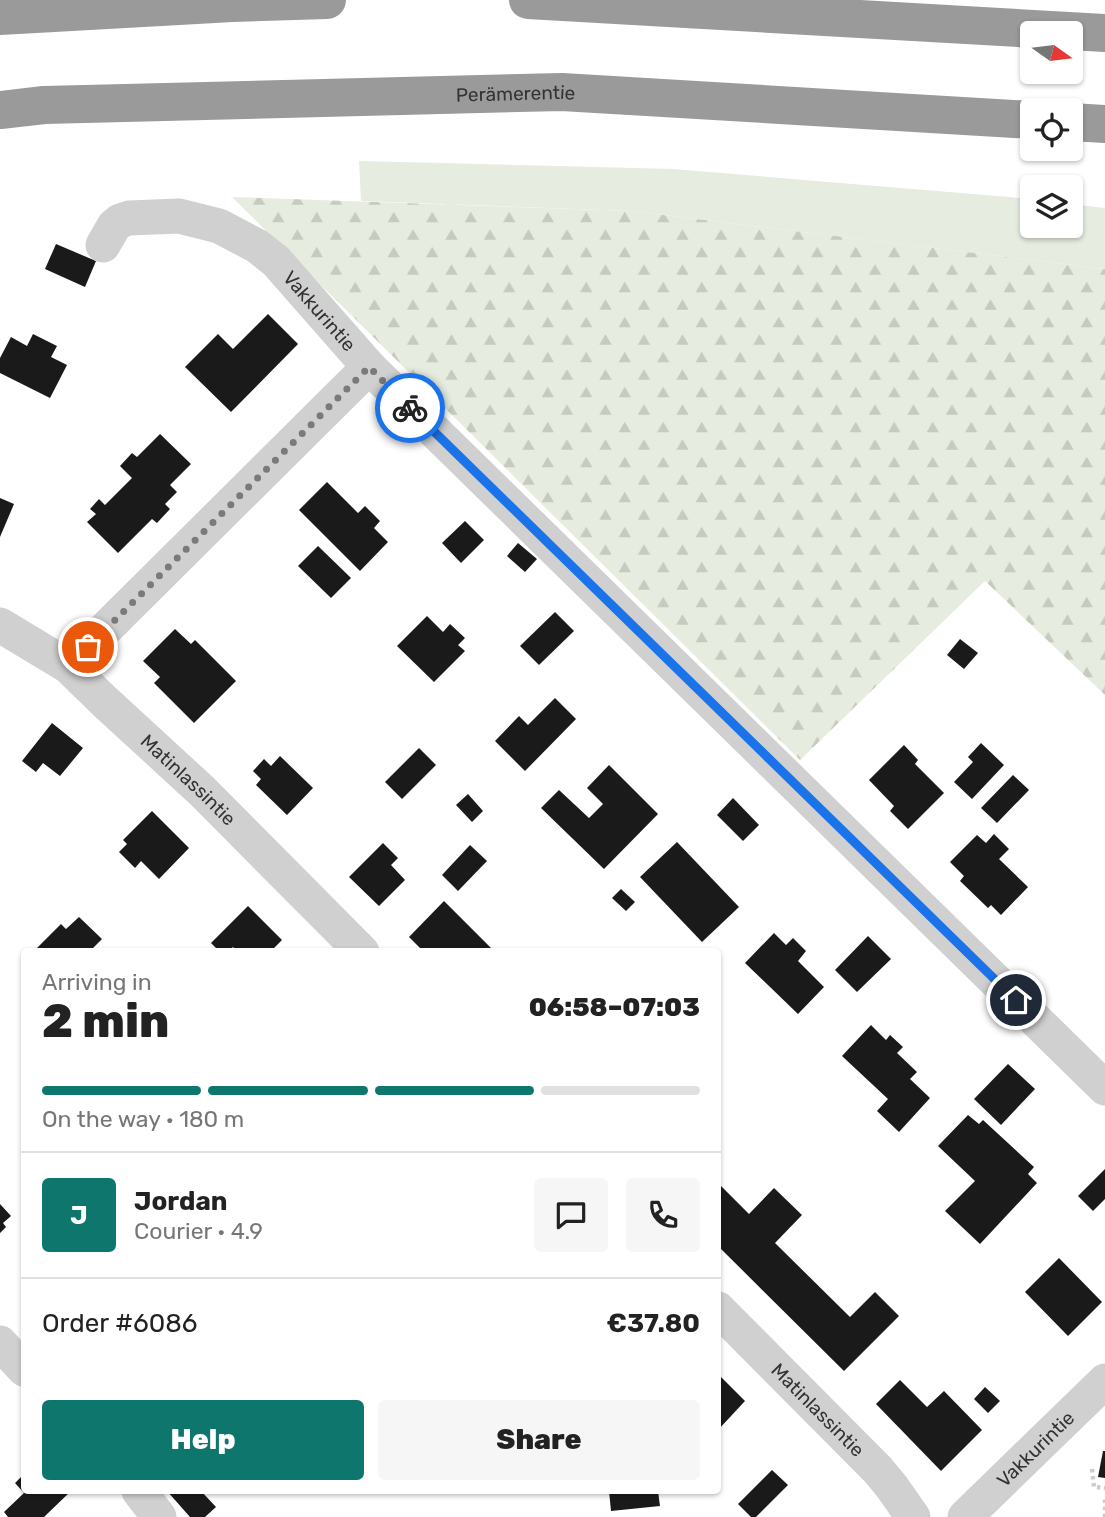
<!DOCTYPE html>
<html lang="en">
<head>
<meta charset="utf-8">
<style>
  :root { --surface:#fff; --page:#f6f6f6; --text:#222; --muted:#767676; --line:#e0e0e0; --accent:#0f766e }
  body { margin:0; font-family:Rubik,sans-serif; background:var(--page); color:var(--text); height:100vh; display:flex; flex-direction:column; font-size:26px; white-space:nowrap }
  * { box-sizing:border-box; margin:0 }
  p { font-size:23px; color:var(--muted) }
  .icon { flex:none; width:38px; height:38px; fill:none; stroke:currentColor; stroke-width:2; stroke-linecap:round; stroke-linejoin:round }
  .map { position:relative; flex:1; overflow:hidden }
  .details { position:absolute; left:21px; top:948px; width:700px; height:546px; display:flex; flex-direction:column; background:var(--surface); border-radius:7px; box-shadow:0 2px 5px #0004 }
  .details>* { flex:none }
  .needle { width:46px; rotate:104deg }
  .buttons { position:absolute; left:1020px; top:21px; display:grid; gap:14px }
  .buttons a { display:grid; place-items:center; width:63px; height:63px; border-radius:7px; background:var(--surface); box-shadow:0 2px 5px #0004; font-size:35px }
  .pin { position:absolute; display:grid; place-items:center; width:60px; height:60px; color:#fff; margin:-30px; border:4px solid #fff; border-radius:50%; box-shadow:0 2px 7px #0007 }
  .courier { position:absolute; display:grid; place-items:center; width:70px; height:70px; margin:-35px; border:5px solid #1a73e8; border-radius:50%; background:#fff; color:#222; box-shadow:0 2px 9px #0007 }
  .overview em { font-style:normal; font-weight:800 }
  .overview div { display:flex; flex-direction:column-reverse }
  .overview { display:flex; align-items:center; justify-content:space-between; height:119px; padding:0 21px }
  h1 { font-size:46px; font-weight:800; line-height:52px }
  .bar { display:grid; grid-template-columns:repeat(4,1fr); gap:10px 7px; align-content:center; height:84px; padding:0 21px }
  .bar i { height:9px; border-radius:5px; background:var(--line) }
  .bar .current { background:var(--accent) }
  .bar p { grid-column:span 4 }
  .line { display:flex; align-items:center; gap:18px; padding:0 21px; border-top:2px solid var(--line) }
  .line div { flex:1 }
  .round { display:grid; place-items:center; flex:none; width:74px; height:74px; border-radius:7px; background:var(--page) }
  .action { display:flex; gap:14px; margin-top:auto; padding:14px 21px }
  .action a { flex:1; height:80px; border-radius:7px; background:var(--accent); color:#fff; font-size:28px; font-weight:800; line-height:80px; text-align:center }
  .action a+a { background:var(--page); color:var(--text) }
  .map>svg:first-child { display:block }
  .green { fill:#e6ecdf }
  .forest { fill:url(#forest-firs) }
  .building { fill:#1a1a1a }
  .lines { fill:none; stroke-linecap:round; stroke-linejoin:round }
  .path { stroke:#cdcdcd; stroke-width:4.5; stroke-dasharray:3.5 3.5; stroke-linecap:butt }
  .minor { stroke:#d0d0d0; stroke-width:35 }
  .motorway { stroke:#9a9a9a; stroke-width:38 }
  .done { stroke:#7a7a7a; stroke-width:7; stroke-dasharray:0 12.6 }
  .route { stroke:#1a73e8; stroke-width:9 }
  .labels { text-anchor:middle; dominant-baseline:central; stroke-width:7; stroke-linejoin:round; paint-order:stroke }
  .street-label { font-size:19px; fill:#333; stroke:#fff }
</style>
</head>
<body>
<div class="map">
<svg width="1105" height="1517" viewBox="0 0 1105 1517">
  <defs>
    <pattern id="forest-firs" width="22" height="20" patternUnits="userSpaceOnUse" patternTransform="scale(1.75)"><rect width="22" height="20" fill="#e6ecdf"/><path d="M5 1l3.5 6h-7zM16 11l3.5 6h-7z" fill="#c6cbc0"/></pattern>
  </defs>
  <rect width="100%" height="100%" fill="#fff"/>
  <polygon class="green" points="359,161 673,169 1032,199 1032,226 1071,226 1071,204 1105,208 1105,269 631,211 361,201"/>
  <polygon class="forest" points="232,197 631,211 1105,269 1105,695 985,581 800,760"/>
  <g class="building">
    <polygon points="56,244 96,261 85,287 45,269"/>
    <polygon points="268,314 298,344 231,412 185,367 218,334 233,349"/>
    <polygon points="33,334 57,346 51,357 67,365 50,398 0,373 0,358 11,337 27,346"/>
    <polygon points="160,434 191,464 170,485 177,492 165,504 170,509 157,523 152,519 118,553 87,522 96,514 90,509 99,499 105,505 132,478 120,466 132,453 137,457"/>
    <polygon points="327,482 358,513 365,506 380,521 374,528 388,542 360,571 299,510"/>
    <polygon points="0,498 14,504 0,537"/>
    <polygon points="465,521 484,540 461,563 442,543"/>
    <polygon points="518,543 537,559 525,572 507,556"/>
    <polygon points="318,546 351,578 331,598 298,566"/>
    <polygon points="555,612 574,631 539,665 520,646"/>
    <polygon points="427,616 443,632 450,624 465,638 458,645 465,651 434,682 397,646"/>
    <polygon points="175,629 191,644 195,640 236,681 194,723 154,683 160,677 143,661"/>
    <polygon points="960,639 978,653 964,669 947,655"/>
    <polygon points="555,698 576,719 525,771 495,741 519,716 528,725"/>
    <polygon points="52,723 83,748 60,776 43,763 36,772 22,761"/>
    <polygon points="981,743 1004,765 972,799 954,782 973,762 968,757"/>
    <polygon points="904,745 918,760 915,764 944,793 908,829 890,811 894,806 869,780"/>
    <polygon points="419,748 436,765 402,799 385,782"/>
    <polygon points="280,756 313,788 287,815 256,785 261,779 253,771 264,759 271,766"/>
    <polygon points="609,765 658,814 604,869 541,808 559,790 589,818 603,804 587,788"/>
    <polygon points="1013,775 1029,790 997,823 981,808"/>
    <polygon points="468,794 483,811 472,822 456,805"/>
    <polygon points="733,798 759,825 743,841 717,815"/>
    <polygon points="152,811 189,848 159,879 141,861 135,868 119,852 127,844 123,840"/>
    <polygon points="994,834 1009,849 999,859 1028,887 1001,915 991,905 988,908 960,881 964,876 950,862 977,835 986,843"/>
    <polygon points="677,842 739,907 702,942 640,877"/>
    <polygon points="383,843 398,858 391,865 405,880 379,906 349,877"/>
    <polygon points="470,845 487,861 458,891 442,875"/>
    <polygon points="621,889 635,902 626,911 612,898"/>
    <polygon points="444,901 495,952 424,952 409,937"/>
    <polygon points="248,906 282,940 270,952 238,952 233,947 228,952 220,952 211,943"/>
    <polygon points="79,917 102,939 89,952 38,952 35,950 61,924 66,929"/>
    <polygon points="774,933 786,945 793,938 806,951 798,961 824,987 798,1014 745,963"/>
    <polygon points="868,936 891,959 857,992 835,970"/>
    <polygon points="871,1025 886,1040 890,1035 903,1047 897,1053 917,1072 910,1079 930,1098 899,1132 877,1111 888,1099 842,1056"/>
    <polygon points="1008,1064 1035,1089 1001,1125 974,1099"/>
    <polygon points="968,1115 979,1124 983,1120 1034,1167 1028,1174 1037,1183 980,1244 945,1211 975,1181 938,1146"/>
    <polygon points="1105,1169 1105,1199 1093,1211 1078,1196"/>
    <polygon points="718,1183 749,1214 774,1188 802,1215 775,1243 850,1317 875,1292 899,1316 844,1371 718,1246"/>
    <polygon points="0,1204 11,1216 3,1223 6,1227 0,1233"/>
    <polygon points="1059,1258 1102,1302 1068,1336 1025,1292"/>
    <polygon points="718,1374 745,1401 718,1430"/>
    <polygon points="900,1380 927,1407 944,1391 982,1430 941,1471 876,1404"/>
    <polygon points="985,1387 1000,1401 988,1413 974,1399"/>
    <polygon points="1103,1451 1105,1451 1105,1478 1098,1477"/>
    <polygon points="772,1470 788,1485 756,1517 751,1517 738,1504"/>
    <polygon points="24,1474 24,1491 71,1491 44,1517 8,1517 4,1512 24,1493 15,1483"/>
    <polygon points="167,1491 201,1491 216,1507 205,1517 190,1517"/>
    <polygon points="609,1491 658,1491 660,1506 611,1511"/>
  </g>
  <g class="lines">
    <g class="path">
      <polyline points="1092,1469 1094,1487 1105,1488"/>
      <polyline points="1105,1517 1105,1497"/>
    </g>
    <g class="minor">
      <path id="s1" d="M103,245L114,226L120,221L129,218L179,216L219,226L257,246L276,261L369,367L1105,1088"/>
      <path id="s2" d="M0,625L68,666L104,701L202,791L362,952"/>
      <polyline points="68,666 369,367"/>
      <path id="s3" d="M718,1309L878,1470L892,1487L913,1517"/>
      <polyline points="0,1343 24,1369"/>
      <polyline points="139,1491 159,1517"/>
      <path id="s4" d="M965,1517L1105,1381"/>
    </g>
    <g class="motorway">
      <polyline points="528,0 1105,33"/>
      <polyline points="0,16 232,3 327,0"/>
      <path id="s5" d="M0,110L44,105L562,92L1032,120"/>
      <polyline points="1071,122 1105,124"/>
    </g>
  </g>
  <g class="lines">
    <polyline class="done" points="88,647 369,367 410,408"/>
    <polyline class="route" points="410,408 1016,1000"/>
  </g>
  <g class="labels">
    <g class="street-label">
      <text stroke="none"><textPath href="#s5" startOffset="516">Perämerentie</textPath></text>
      <text stroke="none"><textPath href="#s1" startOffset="264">Vakkurintie</textPath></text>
      <text stroke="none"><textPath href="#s2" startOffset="245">Matinlassintie</textPath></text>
      <text stroke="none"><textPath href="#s3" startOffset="142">Matinlassintie</textPath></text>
      <text stroke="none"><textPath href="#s4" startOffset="98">Vakkurintie</textPath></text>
    </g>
  </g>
</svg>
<div class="buttons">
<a><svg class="needle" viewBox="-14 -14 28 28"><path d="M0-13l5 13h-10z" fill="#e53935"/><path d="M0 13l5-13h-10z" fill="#767676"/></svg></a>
<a><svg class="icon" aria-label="locate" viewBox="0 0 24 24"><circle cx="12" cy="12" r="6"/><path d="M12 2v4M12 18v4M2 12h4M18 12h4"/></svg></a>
<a><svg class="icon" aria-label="layers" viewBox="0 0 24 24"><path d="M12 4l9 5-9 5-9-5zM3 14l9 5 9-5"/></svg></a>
</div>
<div class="pin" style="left:88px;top:647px;background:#ea580c"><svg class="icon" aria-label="bag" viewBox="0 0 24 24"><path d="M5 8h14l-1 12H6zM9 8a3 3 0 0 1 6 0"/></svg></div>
<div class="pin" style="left:1016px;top:1000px;background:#1f2937"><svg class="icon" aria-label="home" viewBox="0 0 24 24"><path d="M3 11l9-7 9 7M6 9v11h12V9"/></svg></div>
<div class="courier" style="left:410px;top:408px"><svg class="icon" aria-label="bike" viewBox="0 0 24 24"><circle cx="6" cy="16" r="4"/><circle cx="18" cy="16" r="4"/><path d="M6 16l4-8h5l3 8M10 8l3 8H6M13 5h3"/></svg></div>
<section class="details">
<div class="overview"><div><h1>2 min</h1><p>Arriving in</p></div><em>06:58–07:03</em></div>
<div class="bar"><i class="current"></i><i class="current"></i><i class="current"></i><i></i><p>On the way · 180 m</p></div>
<div class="line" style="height:126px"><b class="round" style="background:var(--accent);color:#fff">J</b><div><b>Jordan</b><p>Courier · 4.9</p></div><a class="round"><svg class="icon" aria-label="chat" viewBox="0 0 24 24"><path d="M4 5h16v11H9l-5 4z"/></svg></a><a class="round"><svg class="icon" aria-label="phone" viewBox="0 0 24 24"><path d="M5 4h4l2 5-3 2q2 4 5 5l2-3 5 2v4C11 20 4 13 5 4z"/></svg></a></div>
<div class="line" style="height:91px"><div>Order #6086</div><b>€37.80</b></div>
<div class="action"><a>Help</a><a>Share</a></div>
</section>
</div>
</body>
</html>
